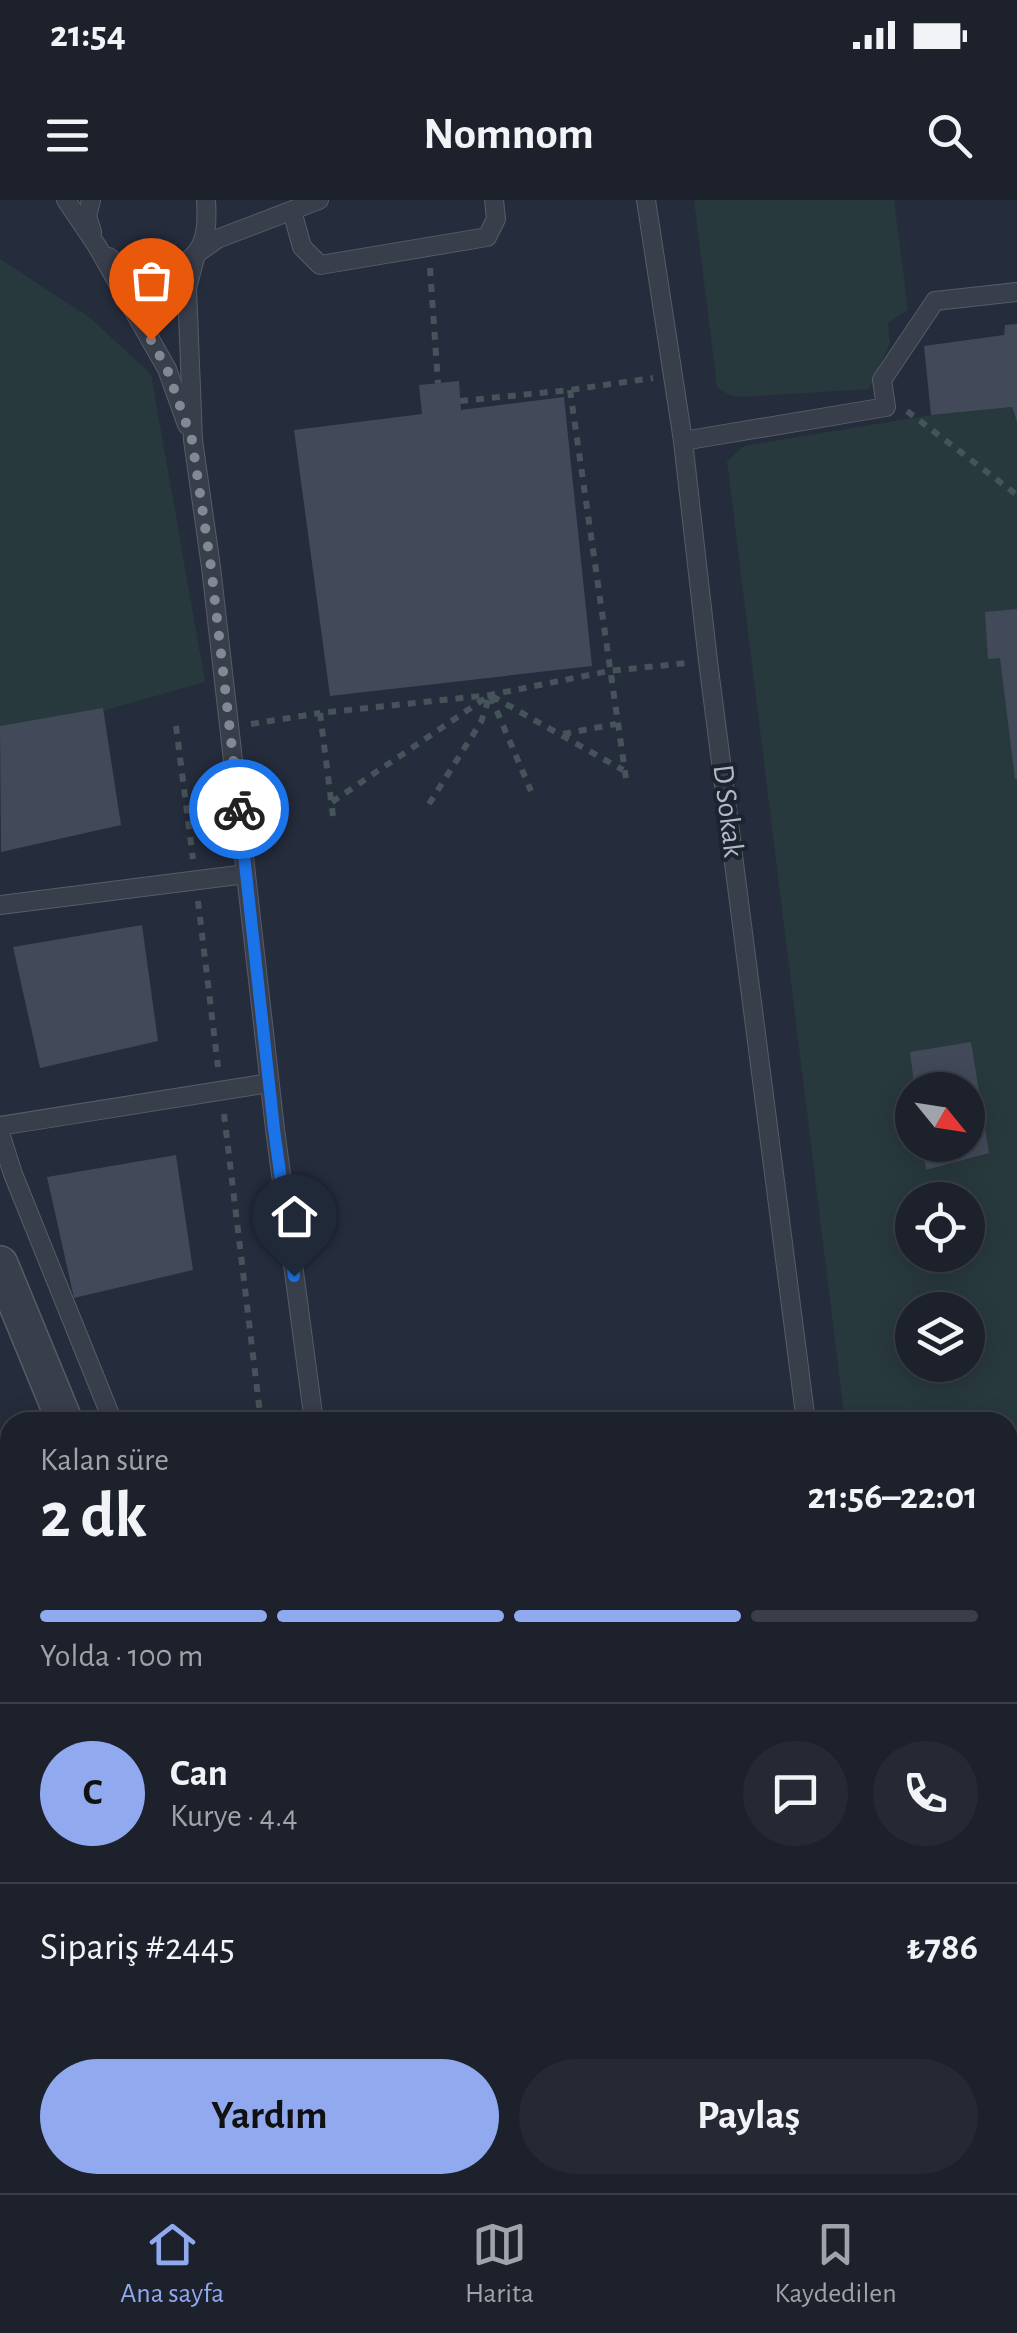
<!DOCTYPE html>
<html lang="tr">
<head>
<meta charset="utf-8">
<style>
  :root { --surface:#1c212c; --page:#252934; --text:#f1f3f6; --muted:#a0a3a9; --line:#3a3e48; --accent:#91aaef }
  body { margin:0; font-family:"Alegreya Sans",sans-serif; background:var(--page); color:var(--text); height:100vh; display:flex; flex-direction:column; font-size:38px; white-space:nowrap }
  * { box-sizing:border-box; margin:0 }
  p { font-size:32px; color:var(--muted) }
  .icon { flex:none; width:55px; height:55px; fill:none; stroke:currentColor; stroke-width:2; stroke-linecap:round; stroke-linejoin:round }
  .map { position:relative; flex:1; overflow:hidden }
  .sheet { position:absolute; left:0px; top:1212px; width:1018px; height:782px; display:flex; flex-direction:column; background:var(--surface); border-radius:30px 30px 0 0; box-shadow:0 5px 25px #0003,0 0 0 2px var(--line) }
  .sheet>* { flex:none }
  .needle { width:65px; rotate:120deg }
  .buttons { position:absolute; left:895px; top:872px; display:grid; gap:20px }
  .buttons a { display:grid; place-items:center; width:90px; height:90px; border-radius:50%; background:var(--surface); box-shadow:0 5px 25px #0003,0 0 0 2px var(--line); font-size:50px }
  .pin { position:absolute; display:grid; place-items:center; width:85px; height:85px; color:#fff; margin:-102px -42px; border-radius:50% 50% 50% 0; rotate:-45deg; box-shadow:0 0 10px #0007 }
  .pin .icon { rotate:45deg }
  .courier { position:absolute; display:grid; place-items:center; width:100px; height:100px; margin:-50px; border:8px solid #1a73e8; border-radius:50%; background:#fff; color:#222; box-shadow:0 2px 12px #0007 }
  .overview em { font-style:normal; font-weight:700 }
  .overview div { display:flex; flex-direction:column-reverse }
  .overview { display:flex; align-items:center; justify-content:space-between; height:170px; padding:0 40px }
  h1 { font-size:65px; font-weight:700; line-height:75px }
  .bar { display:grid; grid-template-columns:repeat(4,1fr); gap:15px 10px; align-content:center; height:120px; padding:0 40px }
  .bar i { height:12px; border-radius:8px; background:var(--line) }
  .bar .selected { background:var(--accent) }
  .bar p { grid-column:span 4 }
  .line { display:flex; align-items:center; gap:25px; padding:0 40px; border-top:2px solid var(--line) }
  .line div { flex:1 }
  .round { display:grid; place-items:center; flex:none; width:105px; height:105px; border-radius:52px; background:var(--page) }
  .cta { display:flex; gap:20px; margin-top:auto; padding:20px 40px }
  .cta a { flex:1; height:115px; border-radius:60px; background:var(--accent); color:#111; font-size:40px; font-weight:700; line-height:115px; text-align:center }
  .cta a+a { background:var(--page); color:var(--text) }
  .status { display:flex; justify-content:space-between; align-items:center; height:70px; padding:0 50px; background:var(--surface); direction:ltr }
  .status svg { height:28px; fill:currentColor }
  header { display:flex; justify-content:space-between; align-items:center; height:130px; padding:0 40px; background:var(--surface); font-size:45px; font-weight:700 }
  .menu { display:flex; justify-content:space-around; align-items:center; height:140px; border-top:2px solid var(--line); background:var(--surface); font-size:28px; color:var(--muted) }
  .menu a { display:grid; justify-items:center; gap:5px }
  .menu .selected { color:var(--accent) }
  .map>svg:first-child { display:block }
  .green { fill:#28393d; fill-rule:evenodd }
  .building { fill:#424a59 }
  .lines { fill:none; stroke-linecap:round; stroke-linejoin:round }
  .service-casing { stroke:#575c69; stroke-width:20 }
  .minor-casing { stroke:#575c69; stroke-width:38 }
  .path { stroke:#455459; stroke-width:6; stroke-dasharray:8 8; stroke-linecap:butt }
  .service { stroke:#393e4b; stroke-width:18 }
  .minor { stroke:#393e4b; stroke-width:35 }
  .done { stroke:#838895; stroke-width:10; stroke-dasharray:0 18 }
  .route { stroke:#1a73e8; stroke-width:12 }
  .labels { text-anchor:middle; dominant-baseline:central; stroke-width:8; stroke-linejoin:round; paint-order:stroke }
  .street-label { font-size:30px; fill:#b5b9c6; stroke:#1e2330 }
</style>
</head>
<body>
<div class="status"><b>21:54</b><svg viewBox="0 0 49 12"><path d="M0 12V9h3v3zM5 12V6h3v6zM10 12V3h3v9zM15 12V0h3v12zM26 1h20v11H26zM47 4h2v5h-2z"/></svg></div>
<header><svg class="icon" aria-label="menu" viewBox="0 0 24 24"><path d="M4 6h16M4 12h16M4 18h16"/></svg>Nomnom<svg class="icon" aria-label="search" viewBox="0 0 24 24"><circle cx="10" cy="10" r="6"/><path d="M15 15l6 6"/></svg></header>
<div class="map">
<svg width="1017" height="1993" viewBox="0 0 1017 1993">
  <rect width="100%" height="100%" fill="#252c3b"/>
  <g class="green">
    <polygon points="694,0 894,0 908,110 888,123 890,143 869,189 741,197 729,195 717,187"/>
    <polygon points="0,59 89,117 151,174 205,482 0,540"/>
    <path d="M1012,207L1014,218H1017V1410L1008,1411V1222H845L727,261L744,246L931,215ZM912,890H968V945H912ZM912,1000H968V1055H912ZM912,1110H968V1165H912Z"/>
  </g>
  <g class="building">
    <polygon points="1017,124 1017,222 1012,207 931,215 924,146 1004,135 1005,125"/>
    <polygon points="459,181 461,210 564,197 592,466 330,496 294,230 422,214 419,185"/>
    <polygon points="1017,409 1017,579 1015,579 1000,458 988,459 985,412"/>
    <polygon points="103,508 121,625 1,652 0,526"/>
    <polygon points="142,725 158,841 40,868 13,747"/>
    <polygon points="971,842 989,953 926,970 923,945 968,945 968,890 915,890 910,852"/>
    <polygon points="176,955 193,1070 74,1098 47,977"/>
  </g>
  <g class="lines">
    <defs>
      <g id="service">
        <polyline points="66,0 97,46 167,169 187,225"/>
        <polyline points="91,0 87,16 92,32"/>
        <polyline points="646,0 683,241 708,461 806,1222"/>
        <polyline points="292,11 302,47 320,65 487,37 496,19 494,0"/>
        <path d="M109,57C114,62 120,69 127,72C148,79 181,71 195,54C208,40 207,18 206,0"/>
        <polyline points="683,241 886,207 882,180 935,101 1017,92"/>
        <polyline points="0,705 246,674"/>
        <polyline points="0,926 269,883"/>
        <polyline points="0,933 13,974 113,1222"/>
        <polyline points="314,1222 275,929 211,367 193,240 187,88 196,54 217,39 319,0"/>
        <polyline points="418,1985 419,1993"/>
        <polyline points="901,1985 902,1993"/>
        <polyline points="299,1993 303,1985"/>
      </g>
      <g id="minor">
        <polyline points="0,1064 65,1222"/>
        <polyline points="194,1993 198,1985"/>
      </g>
    </defs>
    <use href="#service" class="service-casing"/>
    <use href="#minor" class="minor-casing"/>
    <g class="path">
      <polyline points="430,68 438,183"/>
      <polyline points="570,190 626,579"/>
      <polyline points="460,201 570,190 653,178"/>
      <polyline points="907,211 1017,295"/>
      <polyline points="251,524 320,513"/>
      <polyline points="176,526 193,659"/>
      <polyline points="563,534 616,524"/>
      <polyline points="332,602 490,495 531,591"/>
      <polyline points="429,604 481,522 490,495 623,570"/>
      <polyline points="333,616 320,513 490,495 609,471 687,463"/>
      <polyline points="198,701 218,867"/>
      <polyline points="224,914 261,1222"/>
      <polyline points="388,1985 388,1993"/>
    </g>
    <use href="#service" class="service"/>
    <use href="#minor" class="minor"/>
  </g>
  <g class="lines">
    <polyline class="done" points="151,140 167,169 192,240 211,367 239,609"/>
    <polyline class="route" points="239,609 274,929 294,1076"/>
  </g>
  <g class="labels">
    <g class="street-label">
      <text transform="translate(728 611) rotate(83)">D Sokak</text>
    </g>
  </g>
</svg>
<div class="buttons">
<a><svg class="needle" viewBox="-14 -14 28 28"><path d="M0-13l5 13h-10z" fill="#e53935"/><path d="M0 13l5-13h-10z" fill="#a0a3a9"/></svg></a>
<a><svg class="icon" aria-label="locate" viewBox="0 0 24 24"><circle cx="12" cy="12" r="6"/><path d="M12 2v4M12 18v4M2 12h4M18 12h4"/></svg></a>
<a><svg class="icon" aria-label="layers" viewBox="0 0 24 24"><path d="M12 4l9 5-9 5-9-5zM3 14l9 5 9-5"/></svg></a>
</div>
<div class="pin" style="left:151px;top:140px;background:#ea580c"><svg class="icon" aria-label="bag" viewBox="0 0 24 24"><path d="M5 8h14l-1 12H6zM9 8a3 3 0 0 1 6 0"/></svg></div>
<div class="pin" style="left:294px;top:1076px;background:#1f2937"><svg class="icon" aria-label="home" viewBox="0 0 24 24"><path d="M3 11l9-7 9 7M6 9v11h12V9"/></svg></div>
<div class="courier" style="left:239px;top:609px"><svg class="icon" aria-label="bike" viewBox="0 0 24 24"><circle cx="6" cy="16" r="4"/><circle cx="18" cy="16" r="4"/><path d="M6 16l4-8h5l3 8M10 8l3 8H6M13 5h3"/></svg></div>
<section class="sheet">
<div class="overview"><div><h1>2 dk</h1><p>Kalan süre</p></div><em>21:56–22:01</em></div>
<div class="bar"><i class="selected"></i><i class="selected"></i><i class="selected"></i><i></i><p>Yolda · 100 m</p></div>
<div class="line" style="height:180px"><b class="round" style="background:var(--accent);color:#111">C</b><div><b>Can</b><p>Kurye · 4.4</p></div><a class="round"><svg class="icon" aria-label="chat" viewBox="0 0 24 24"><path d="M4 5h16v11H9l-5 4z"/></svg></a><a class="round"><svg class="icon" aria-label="phone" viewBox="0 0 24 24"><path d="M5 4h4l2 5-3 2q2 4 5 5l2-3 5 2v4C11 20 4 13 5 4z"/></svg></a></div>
<div class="line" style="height:130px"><div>Sipariş #2445</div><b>₺786</b></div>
<div class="cta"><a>Yardım</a><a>Paylaş</a></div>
</section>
</div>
<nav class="menu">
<a class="selected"><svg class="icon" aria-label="home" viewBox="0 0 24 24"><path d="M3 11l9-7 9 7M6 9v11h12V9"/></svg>Ana sayfa</a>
<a><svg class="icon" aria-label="map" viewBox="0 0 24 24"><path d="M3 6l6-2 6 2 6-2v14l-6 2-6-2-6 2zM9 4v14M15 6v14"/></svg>Harita</a>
<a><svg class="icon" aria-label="saved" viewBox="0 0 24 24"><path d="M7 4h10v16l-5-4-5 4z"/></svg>Kaydedilen</a>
</nav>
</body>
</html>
